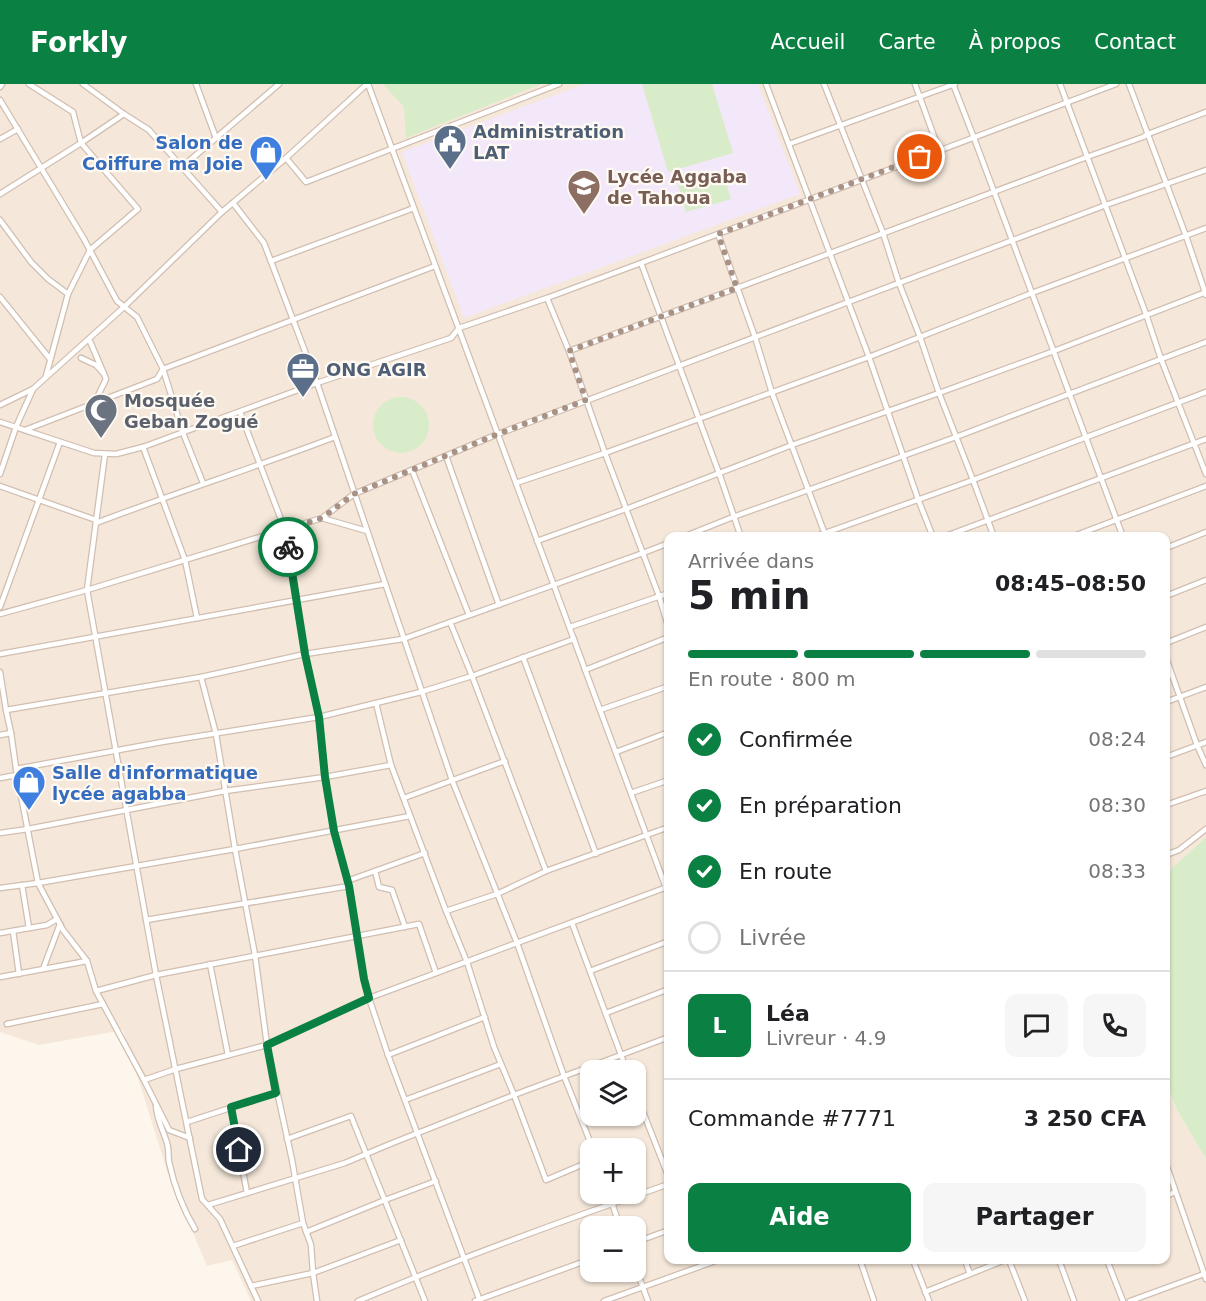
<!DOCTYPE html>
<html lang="fr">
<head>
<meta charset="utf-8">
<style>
  :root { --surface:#fff; --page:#f6f6f6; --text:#202124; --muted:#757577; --line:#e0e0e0; --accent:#0b8043 }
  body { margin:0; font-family:"DejaVu Sans",sans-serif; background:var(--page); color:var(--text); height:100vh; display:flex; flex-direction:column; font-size:22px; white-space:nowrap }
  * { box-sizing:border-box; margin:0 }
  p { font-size:20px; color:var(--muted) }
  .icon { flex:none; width:33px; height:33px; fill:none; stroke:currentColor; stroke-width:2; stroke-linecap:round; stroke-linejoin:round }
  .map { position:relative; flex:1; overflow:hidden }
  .side { position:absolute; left:664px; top:448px; width:506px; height:732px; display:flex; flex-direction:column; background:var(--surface); border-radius:12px; box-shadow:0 2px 4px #0004 }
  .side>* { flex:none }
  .buttons { position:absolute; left:580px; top:976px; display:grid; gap:12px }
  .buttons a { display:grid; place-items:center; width:66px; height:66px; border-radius:12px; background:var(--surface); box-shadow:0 2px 4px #0004; font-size:30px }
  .pin { position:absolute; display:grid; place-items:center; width:51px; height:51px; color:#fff; margin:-26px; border:3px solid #fff; border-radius:50%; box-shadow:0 2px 6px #0007 }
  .courier { position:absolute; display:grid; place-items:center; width:60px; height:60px; margin:-30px; border:4px solid #0b8043; border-radius:50%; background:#fff; color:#222; box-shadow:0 2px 8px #0007 }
  .summary em { font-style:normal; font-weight:700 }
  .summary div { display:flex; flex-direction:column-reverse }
  .summary { display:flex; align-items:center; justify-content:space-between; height:102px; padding:0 24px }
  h1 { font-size:39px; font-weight:700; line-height:45px }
  .bar { display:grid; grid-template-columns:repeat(4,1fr); gap:9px 6px; align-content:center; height:72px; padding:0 24px }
  .bar i { height:8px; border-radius:4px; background:var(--line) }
  .bar .active { background:var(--accent) }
  .bar p { grid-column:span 4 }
  .line { display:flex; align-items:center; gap:15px; padding:0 24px; border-top:2px solid var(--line) }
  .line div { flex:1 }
  .round { display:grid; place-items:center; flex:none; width:63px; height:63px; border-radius:12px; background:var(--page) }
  ol { padding:0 24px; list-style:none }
  li { display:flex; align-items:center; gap:18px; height:66px }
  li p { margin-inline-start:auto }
  li .icon { padding:6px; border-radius:50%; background:var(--accent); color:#fff; stroke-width:4 }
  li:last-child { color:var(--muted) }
  li i { width:33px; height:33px; border:3px solid var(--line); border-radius:50% }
  .action { display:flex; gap:12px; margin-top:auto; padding:12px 24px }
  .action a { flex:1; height:69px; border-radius:12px; background:var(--accent); color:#fff; font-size:24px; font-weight:700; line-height:69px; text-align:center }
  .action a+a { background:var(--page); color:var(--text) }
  header { display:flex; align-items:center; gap:36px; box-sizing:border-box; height:84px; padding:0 30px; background:var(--accent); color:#fff }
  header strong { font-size:28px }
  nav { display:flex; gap:33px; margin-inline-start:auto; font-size:21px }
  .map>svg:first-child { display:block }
  .residential { fill:#f5e8da; fill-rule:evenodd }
  .education { fill:#f3e8fa }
  .green { fill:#d8ecc9 }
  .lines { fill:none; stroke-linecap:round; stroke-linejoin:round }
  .minor-casing { stroke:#d1beb0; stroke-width:7 }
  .minor { stroke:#fff; stroke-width:4.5 }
  .done { stroke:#a89285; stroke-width:6; stroke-dasharray:0 10.8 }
  .route { stroke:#0b8043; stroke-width:8 }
  .labels { text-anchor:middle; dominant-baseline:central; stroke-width:4.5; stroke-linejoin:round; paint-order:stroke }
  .service-label { font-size:18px; font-weight:bold; fill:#4e5e75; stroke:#fffaf3; text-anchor:start }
  .shop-label { font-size:18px; font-weight:bold; fill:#366cbe; stroke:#fffaf3; text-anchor:end }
  .education-label { font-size:18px; font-weight:bold; fill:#785e54; stroke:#fffaf3; text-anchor:start }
  .worship-label { font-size:18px; font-weight:bold; fill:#5b616d; stroke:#fffaf3; text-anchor:start }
</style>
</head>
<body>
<header>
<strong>Forkly</strong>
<nav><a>Accueil</a><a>Carte</a><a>À propos</a><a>Contact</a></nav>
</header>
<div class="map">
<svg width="1206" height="1217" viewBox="0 0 1206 1217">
  <rect width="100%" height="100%" fill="#fdf6ec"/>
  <path class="residential" d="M0,0H1206V753L1171,785L1166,806V453H669V1176H1166V998L1177,1026L1206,1075V1217H251L232,1176L207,1182L168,1090L123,946L39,961L0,948ZM591,987H636V1032H591ZM591,1065H636V1110H591ZM591,1143H636V1188H591Z"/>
  <polygon class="education" points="585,0 758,0 800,110 464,234 402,68"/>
  <g class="green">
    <polygon points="383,0 541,0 406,54 404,23"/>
    <polygon points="642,0 712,0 733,69 668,88"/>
    <polygon points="723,88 731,115 686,128 678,101"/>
    <circle cx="401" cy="341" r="28"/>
    <polygon points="1206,753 1206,1075 1177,1026 1166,998 1166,806 1171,785"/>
  </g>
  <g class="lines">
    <defs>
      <g id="minor">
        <polyline points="29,0 73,28 81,59 138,125 90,166 68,210 46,292"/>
        <polyline points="83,0 124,30 149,46 222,128"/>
        <polyline points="196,0 216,54"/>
        <polyline points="368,0 669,812"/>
        <polyline points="766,0 869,273 918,415 933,453"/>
        <polyline points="824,0 883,149 899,199 920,253 939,309 973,396 994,453"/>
        <polyline points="915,0 939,66"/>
        <polyline points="953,0 974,54 1123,453"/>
        <polyline points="1060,0 1146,230 1161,275 1206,390"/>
        <polyline points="1129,0 1186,152 1206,211"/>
        <polyline points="0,3 2,0"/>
        <polyline points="0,16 84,155 117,217 137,233 163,285 183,349 203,399"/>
        <polyline points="0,55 18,45"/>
        <polyline points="789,60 955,0"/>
        <polyline points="286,74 306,98 559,0"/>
        <polyline points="182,83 279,0"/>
        <polyline points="0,110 81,59 124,30"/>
        <polyline points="233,119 264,159 317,299 452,696 517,859 564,992 593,1065"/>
        <polyline points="0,136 31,178 48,195 68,210"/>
        <polyline points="718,150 755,253 772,309 826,453"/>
        <polyline points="271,177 414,124"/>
        <polyline points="641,179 719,389 741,453"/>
        <polyline points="0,213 50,275"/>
        <polyline points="547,214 569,267 605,369 659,512 669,545"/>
        <polyline points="569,267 1087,73 1143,53 1148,50 1206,28"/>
        <polyline points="81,274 96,281 104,290 89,255"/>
        <polyline points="95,318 106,295 104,290"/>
        <polyline points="0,321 33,305"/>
        <polyline points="240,328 285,446 305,570 319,633 325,693 334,747 349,802 364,895 369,914 388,971 480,1217"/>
        <polyline points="0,338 94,369 116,370 143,363 317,299 451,254 459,244 547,214 641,179 1116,0"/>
        <polyline points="25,346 157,295 163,285 435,182"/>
        <polyline points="143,363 185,476 197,534"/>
        <polyline points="105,370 87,506 156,891 202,1115 220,1135 258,1217"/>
        <polyline points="446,372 499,521"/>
        <polyline points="412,386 469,531"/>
        <polyline points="0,390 16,343 33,305 124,223 222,128 286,74 367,0"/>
        <polyline points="516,399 605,369 869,273 1032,209 1206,144"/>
        <polyline points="0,402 96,436"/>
        <polyline points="322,434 367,447"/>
        <path d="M96,439C175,409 256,383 335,353"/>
        <polyline points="683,453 733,433 956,353 1206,258"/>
        <polyline points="814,453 973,396 1206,308"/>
        <polyline points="943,453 1206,355"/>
        <polyline points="1071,453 1206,402"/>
        <polyline points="537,457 626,425 792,361 939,309 1054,267 1206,208"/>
        <polyline points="1166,464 1206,448"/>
        <polyline points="1166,512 1206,496"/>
        <polyline points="0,523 60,358"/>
        <polyline points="0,530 87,506 322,434 354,410 498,350 1106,121 1206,86"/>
        <polyline points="450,538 472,592 546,787"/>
        <polyline points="570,543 669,509"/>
        <polyline points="1166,559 1206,543"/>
        <polyline points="0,570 385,500"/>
        <polyline points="523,573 596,770"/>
        <polyline points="1166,574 1197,661 1206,681"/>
        <polyline points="585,586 669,553"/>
        <polyline points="0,588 6,626 11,649 17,691 38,799 63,846 87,877 96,907 144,996 169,1046 190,1054"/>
        <polyline points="201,593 216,650 235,765 255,871 267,961 292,1076 303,1139 311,1161 313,1189 317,1217"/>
        <polyline points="1166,618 1206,603"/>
        <polyline points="376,619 391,681 446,827 467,878 494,963 514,1011 546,1096 591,1077"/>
        <polyline points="6,626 201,593 305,570 403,555 643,469 669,459"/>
        <polyline points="600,626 669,602"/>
        <polyline points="0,651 11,649"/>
        <polyline points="616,668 669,648"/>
        <polyline points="1166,673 1206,658"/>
        <polyline points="16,685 162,658 319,633 421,608 472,592 574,555"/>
        <polyline points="0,694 17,691"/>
        <polyline points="631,709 669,696"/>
        <polyline points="404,714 505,677"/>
        <polyline points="1166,721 1206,707"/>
        <polyline points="0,749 28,745 225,707 325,693 391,681"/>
        <polyline points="1166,771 1179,766 1206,745"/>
        <polyline points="375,787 379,803 392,806 405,843"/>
        <polyline points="347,797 425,769"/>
        <polyline points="22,801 29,844"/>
        <polyline points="0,804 38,799 235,765 410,732"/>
        <polyline points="446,827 497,810 546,787 669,743"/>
        <polyline points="146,836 349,802"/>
        <polyline points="572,839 627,987"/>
        <polyline points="13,847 19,890"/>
        <polyline points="0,849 47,841 57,835"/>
        <polyline points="210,880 228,971"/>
        <polyline points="43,885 60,840"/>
        <polyline points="590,887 669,857"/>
        <polyline points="0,893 87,877"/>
        <polyline points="96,907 156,891 419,840 436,889"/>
        <polyline points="606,929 669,905"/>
        <polyline points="7,940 103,920"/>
        <polyline points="388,971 485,933"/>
        <polyline points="144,996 176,985 267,961 369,914 667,803"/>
        <polyline points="636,1010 669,1094"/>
        <polyline points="405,1016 501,980"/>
        <path d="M156,1022C157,1036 163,1046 167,1059C169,1065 168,1071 169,1078C174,1101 183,1125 195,1145"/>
        <polyline points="231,1023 247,1109"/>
        <polyline points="187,1038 276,1009"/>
        <polyline points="287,1055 351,1032 425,1217"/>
        <polyline points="1166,1080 1206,1195"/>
        <polyline points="609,1110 620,1143"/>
        <polyline points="1166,1112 1175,1108"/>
        <polyline points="208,1121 345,1079 390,1060 514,1011 669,953"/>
        <polyline points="306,1148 385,1116 436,1097"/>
        <polyline points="636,1158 669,1146"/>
        <polyline points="233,1162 303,1139"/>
        <polyline points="860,1176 874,1217"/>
        <polyline points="913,1176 929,1217"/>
        <polyline points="965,1176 970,1190"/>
        <polyline points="1009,1176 1025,1217"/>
        <polyline points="1059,1176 1074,1217"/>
        <polyline points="1107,1176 1123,1217"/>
        <polyline points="636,1185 648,1217"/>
        <polyline points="251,1202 313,1189 401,1156"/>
        <polyline points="925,1208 1005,1176"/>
        <path d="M358,1217C460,1174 564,1136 669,1100"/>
        <polyline points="475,1217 591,1175"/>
        <polyline points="604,1217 718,1176"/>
        <polyline points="1130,1217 1204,1190"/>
      </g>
    </defs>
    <use href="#minor" class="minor-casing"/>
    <use href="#minor" class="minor"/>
  </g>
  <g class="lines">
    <polyline class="done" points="288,463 285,446 322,434 354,410 498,350 586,316 569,267 737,204 718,150 920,73"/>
    <polyline class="route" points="239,1066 231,1023 276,1009 267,961 369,914 364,895 349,802 334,747 325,693 319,633 305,570 288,463"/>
  </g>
  <defs>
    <symbol id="civic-pin" viewBox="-11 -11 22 30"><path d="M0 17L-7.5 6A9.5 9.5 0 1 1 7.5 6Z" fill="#5c6f8a" stroke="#fffaf3"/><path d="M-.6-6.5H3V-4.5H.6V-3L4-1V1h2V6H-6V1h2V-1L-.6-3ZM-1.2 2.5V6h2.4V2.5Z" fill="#fff"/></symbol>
    <symbol id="shop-pin" viewBox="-11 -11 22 30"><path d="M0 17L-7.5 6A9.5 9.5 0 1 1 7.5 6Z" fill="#3f7fe0" stroke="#fffaf3"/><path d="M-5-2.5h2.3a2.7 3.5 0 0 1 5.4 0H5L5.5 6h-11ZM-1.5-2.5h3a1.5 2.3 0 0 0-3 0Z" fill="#fff"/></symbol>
    <symbol id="school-pin" viewBox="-11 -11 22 30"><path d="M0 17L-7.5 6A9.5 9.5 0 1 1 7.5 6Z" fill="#8d6e63" stroke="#fffaf3"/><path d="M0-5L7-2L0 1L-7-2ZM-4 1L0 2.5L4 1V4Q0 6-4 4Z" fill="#fff"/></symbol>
    <symbol id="office-pin" viewBox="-11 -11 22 30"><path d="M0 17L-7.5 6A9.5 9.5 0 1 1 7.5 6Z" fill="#5c6f8a" stroke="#fffaf3"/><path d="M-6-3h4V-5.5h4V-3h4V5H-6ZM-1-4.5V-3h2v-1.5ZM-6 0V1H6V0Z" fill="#fff"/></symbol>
    <symbol id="mosque-pin" viewBox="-11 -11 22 30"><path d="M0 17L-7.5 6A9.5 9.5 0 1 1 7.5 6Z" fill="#6b7280" stroke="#fffaf3"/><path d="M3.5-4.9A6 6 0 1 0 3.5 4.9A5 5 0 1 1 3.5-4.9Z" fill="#fff"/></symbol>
  </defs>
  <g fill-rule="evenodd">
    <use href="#civic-pin" x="431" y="38" width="38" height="52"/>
    <use href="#shop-pin" x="247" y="49" width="38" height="52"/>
    <use href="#school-pin" x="565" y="83" width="38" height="52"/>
    <use href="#office-pin" x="284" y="266" width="38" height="52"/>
    <use href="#mosque-pin" x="82" y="307" width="38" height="52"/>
    <use href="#shop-pin" x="10" y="679" width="38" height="52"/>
  </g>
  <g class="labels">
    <g class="service-label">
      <text x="473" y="47">Administration<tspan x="473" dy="21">LAT</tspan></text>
      <text x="326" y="285">ONG AGIR</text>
    </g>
    <g class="shop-label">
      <text x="243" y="58">Salon de<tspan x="243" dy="21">Coiffure ma Joie</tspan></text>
      <text x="52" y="688" text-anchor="start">Salle d'informatique<tspan x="52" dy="21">lycée agabba</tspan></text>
    </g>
    <g class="education-label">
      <text x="607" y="92">Lycée Aggaba<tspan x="607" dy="21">de Tahoua</tspan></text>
    </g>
    <g class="worship-label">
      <text x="124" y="316">Mosquée<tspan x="124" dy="21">Geban Zogué</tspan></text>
    </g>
  </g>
</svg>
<div class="buttons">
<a><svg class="icon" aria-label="layers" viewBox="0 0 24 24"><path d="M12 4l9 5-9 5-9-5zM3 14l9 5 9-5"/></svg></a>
<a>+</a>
<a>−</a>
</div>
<div class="pin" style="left:920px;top:73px;background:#ea580c"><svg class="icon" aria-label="bag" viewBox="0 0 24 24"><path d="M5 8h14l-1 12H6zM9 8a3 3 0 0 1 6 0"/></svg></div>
<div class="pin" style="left:239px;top:1066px;background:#1f2937"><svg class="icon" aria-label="home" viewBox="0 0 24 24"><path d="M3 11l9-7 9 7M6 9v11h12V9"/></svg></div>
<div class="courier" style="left:288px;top:463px"><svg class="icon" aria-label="bike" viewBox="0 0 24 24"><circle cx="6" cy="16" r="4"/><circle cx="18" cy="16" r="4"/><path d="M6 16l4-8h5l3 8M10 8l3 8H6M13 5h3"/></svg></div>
<section class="side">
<div class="summary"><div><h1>5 min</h1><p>Arrivée dans</p></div><em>08:45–08:50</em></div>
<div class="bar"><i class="active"></i><i class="active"></i><i class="active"></i><i></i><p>En route · 800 m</p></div>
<ol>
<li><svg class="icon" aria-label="check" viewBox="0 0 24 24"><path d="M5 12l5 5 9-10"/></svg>Confirmée<p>08:24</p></li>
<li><svg class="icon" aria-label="check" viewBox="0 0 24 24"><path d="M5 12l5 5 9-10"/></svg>En préparation<p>08:30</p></li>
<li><svg class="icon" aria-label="check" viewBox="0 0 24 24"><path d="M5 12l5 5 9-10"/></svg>En route<p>08:33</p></li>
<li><i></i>Livrée</li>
</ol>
<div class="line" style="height:108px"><b class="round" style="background:var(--accent);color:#fff">L</b><div><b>Léa</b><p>Livreur · 4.9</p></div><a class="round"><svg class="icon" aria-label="chat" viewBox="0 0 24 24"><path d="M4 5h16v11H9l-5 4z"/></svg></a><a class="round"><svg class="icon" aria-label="phone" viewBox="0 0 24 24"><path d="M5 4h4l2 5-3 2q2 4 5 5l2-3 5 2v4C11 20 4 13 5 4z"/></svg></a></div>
<div class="line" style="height:78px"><div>Commande #7771</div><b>3 250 CFA</b></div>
<div class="action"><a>Aide</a><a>Partager</a></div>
</section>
</div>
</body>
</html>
